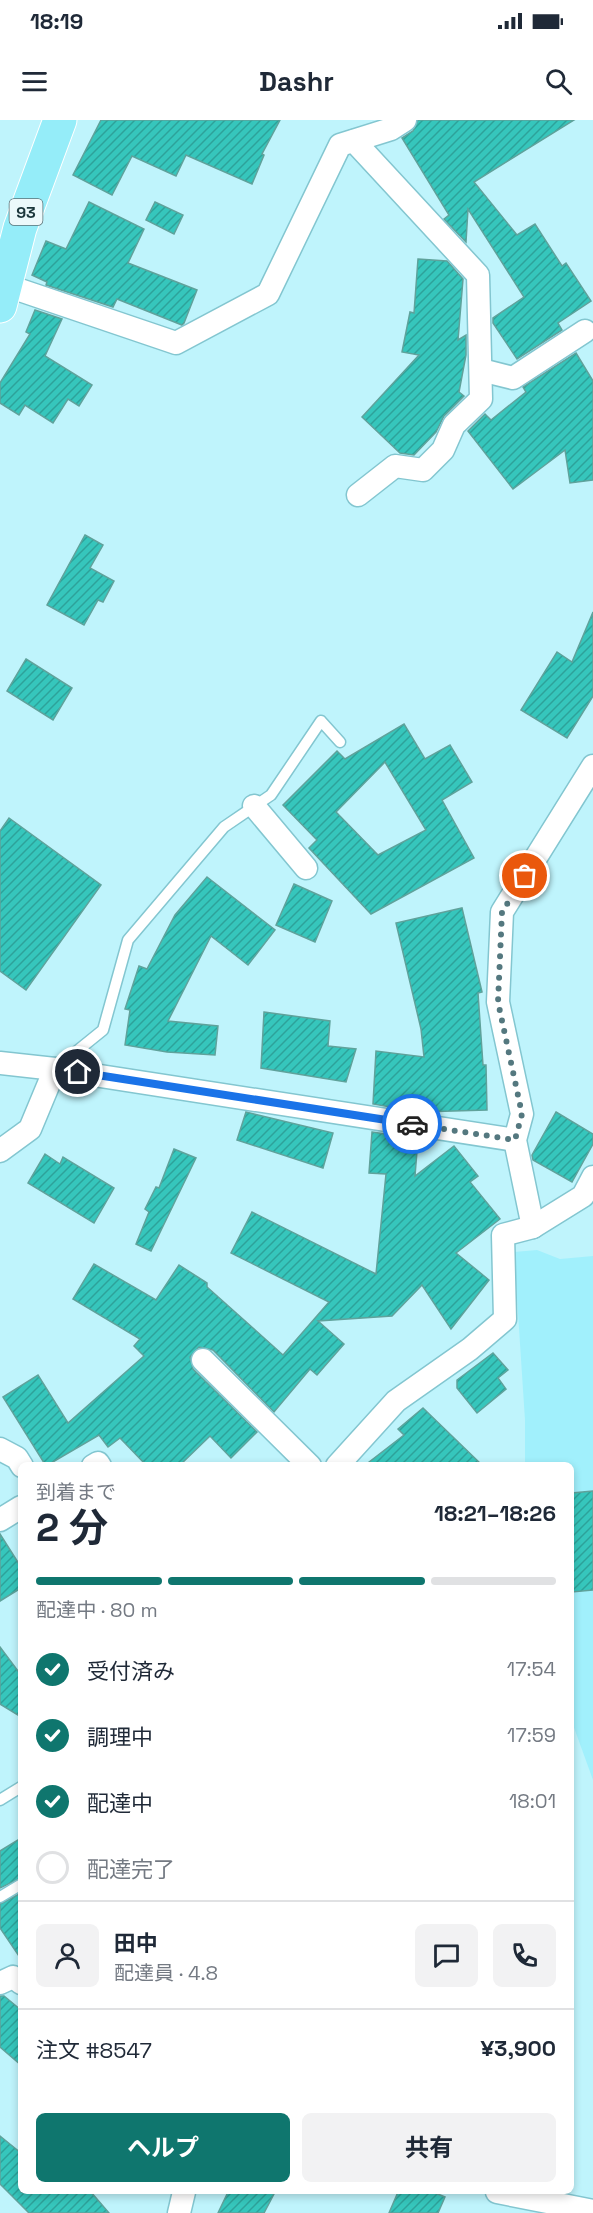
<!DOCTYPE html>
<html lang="ja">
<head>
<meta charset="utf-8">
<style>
  :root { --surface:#fff; --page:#f2f2f3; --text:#1f2937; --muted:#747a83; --line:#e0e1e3; --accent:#0f766e }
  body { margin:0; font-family:"Space Grotesk","Noto Sans JP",sans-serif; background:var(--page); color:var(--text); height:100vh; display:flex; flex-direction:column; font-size:22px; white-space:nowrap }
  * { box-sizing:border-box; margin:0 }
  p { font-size:20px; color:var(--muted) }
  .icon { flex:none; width:33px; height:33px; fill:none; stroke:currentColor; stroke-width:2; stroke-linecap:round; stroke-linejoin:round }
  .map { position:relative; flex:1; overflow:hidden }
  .drawer { position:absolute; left:18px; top:1342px; width:556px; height:732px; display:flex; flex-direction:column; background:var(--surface); border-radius:9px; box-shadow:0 3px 9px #0003 }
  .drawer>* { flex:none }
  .pin { position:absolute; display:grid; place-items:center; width:51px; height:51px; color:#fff; margin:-26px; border:3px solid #fff; border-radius:50%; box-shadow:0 2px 6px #0007 }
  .courier { position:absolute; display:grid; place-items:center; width:60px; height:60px; margin:-30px; border:4px solid #1a73e8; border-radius:50%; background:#fff; color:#222; box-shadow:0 2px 8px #0007 }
  .head em { font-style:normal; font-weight:700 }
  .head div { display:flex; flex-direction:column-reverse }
  .head { display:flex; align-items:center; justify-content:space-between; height:102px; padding:0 18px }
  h1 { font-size:39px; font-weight:700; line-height:45px }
  .bar { display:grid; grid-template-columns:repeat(4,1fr); gap:9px 6px; align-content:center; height:72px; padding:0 18px }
  .bar i { height:8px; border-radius:4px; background:var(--line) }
  .bar .on { background:var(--accent) }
  .bar p { grid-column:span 4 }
  .line { display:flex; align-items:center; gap:15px; padding:0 18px; border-top:2px solid var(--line) }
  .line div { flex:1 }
  .round { display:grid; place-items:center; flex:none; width:63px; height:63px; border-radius:9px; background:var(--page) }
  ol { padding:0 18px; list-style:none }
  li { display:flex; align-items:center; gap:18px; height:66px }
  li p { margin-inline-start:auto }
  li .icon { padding:6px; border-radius:50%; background:var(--accent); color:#fff; stroke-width:4 }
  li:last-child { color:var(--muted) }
  li i { width:33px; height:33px; border:3px solid var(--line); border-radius:50% }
  .action { display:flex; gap:12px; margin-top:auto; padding:12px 18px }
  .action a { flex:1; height:69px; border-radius:9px; background:var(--accent); color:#fff; font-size:24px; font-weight:700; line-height:69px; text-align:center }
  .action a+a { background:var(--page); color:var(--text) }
  .status { display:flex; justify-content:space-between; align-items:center; height:42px; padding:0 30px; background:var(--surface); direction:ltr }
  .status svg { height:16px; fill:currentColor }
  header { display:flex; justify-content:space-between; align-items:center; height:78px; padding:0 18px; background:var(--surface); font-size:27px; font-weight:700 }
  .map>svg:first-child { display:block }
  .built { fill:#a1f0fc }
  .building { fill:url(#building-hatch); stroke:#5fa29b; stroke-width:1.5; fill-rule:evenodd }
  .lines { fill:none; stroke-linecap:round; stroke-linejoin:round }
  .lane-casing { stroke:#83c6d0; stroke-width:13 }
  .street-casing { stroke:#83c6d0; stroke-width:25 }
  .primary-casing { stroke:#fff; stroke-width:35 }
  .lane { stroke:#fff; stroke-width:10 }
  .street { stroke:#fff; stroke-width:22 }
  .primary { stroke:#95edf9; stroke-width:33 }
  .done { stroke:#54787f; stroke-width:6; stroke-dasharray:0 10.8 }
  .route { stroke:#1a73e8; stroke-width:8 }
  .labels { text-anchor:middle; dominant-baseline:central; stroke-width:5; stroke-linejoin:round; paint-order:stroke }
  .shield { fill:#ecf9fb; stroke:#5a7075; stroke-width:1.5 }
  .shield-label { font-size:16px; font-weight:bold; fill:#1b363b }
</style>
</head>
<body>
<div class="status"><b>18:19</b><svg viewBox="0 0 49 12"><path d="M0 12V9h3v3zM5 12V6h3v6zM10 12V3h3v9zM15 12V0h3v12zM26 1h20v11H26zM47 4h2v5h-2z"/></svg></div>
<header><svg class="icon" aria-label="menu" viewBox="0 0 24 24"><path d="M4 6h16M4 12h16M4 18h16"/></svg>Dashr<svg class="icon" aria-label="search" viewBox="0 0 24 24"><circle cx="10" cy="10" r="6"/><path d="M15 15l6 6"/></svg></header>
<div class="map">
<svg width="593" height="2093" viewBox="0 0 593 2093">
  <defs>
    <pattern id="building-hatch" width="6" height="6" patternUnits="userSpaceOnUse" patternTransform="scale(1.5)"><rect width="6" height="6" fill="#36c6bc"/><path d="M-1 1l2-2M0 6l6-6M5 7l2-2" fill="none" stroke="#2da29a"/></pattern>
  </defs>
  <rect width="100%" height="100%" fill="#bff4fc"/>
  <polygon class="built" points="537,1130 560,1139 593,1136 593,1660 572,1602 572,1346 525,1345 525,1300 514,1132"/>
  <g class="building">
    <polygon points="101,0 280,0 262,34 264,35 252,64 186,35 176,56 132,36 112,75 73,55"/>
    <polygon points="418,0 574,0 474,62 517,115 535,104 562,146 566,143 591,181 558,203 562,210 517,239 493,203 493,198 524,177 468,89 466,122 444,99 449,95 402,18 413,11"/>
    <polygon points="89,82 144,109 128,143 197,170 184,203 182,205 117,179 113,187 46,165 47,162 32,155 46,121 66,129"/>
    <polygon points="155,82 183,95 174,114 146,100"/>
    <polygon points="418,139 447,141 463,159 458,220 466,215 466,235 459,272 464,276 444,296 436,312 414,335 400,333 362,297 419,235 402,232 410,192 414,193"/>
    <polygon points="35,190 62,199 45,236 92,265 79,286 68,279 53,303 25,285 19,295 0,283 0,263 30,214 26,212"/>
    <polygon points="576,233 593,261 593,360 570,363 565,330 513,369 468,311 485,294 491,300 526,272 523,267"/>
    <polygon points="85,415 103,425 90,448 114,461 103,482 98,480 84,505 47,485"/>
    <polygon points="593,492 593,576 567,618 521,590 557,532 572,542"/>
    <polygon points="26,539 72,568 53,600 7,571"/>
    <path d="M404,604L425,639L450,625L472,662L442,680L474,738L371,794L309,728L317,720L283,685L337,631L345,639ZM385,642L426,710L378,735L336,692Z"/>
    <polygon points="9,698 101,765 26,870 0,851 0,711"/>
    <polygon points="207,757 275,810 248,845 211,816 168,901 218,906 215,935 167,932 125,925 130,890 125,889 139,846 147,849 175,795"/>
    <polygon points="294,764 332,781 315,822 276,805"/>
    <polygon points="462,788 482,872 478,873 483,945 486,945 487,990 419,992 373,984 376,931 424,937 421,909 396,803"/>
    <polygon points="264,892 330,901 328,926 356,929 346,962 261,948"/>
    <polygon points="246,992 333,1013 323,1048 237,1020"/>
    <polygon points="556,992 593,1014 593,1024 572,1062 533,1040 532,1035"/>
    <polygon points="372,1012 418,1019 415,1056 454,1026 478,1056 470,1062 500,1099 456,1133 489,1160 451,1209 422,1165 392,1196 318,1201 344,1224 317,1255 310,1249 274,1292 213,1230 199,1227 190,1237 193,1249 257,1312 231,1338 210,1316 179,1346 147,1346 120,1318 108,1327 99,1315 46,1346 3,1277 38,1255 68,1303 144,1236 134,1226 140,1219 73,1179 94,1144 156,1180 179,1145 207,1163 207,1167 283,1235 329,1182 231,1133 252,1092 376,1154 386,1054 369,1053"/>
    <polygon points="174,1029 196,1038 151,1131 136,1124 149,1092 145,1089 156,1067 159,1068"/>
    <polygon points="45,1034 60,1044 63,1037 114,1068 94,1103 28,1063"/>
    <polygon points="493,1233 508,1250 498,1258 506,1269 477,1293 457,1268 457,1260"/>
    <polygon points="423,1288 483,1346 364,1346 404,1315 398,1309"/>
    <polygon points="593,1371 593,1470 572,1472 572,1373"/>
    <polygon points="0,1414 21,1447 21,1468 0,1481"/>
    <polygon points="0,1527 21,1555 21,1597 0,1584"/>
    <polygon points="21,1718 21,1758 0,1768 0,1731"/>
    <polygon points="21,1773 21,1839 0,1808 0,1784"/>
    <polygon points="0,1876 4,1876 21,1890 21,1945 0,1927"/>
    <polygon points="0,2016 21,2033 21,2072 91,2072 109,2093 29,2093 0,2064"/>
    <polygon points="228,2072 275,2072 264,2093 218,2093"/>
    <polygon points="398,2072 433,2072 445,2077 438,2093 389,2093"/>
  </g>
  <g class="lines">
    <defs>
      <g id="lane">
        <polyline points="56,948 103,910 128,820 224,707 271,675 321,601 340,622"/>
        <polyline points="0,1680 21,1667"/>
        <polyline points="0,1777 20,1765"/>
      </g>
      <g id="street">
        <polyline points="354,21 478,155 481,279 454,305 443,330 423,350 395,346 358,375"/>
        <polyline points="5,165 176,223 268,174 340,25 391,9 405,0"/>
        <polyline points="481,250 513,258 585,211"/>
        <polyline points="254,686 306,748"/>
        <polyline points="0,943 55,949 515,1020"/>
        <polyline points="0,1031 30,1009 55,949"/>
        <polyline points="533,1107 515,1020 522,994 498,882 502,792 593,646"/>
        <polyline points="203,1240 310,1346"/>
        <polyline points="0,1329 17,1338 22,1346"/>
        <polyline points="93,1346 98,1343 100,1346"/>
        <polyline points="337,1346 396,1281 470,1229 505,1199 503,1115 533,1107 583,1076 593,1057"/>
        <polyline points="0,1400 21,1387"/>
        <polyline points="0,1863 13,1857 21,1863"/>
        <polyline points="497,2072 593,2091"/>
        <polyline points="179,2093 184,2072"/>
      </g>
      <polyline id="primary" points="0,186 20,108 60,0"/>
    </defs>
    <use href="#lane" class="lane-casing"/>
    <use href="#street" class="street-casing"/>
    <use href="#primary" class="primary-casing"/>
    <use href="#lane" class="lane"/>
    <use href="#street" class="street"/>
    <use href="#primary" class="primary"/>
  </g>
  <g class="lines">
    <polyline class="done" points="412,1004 515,1020 522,994 498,882 502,792 525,756"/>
    <polyline class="route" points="78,952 412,1004"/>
  </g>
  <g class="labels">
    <rect class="shield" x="9.5" y="79" width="33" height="26" rx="4.5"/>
    <g class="shield-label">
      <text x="26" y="92">93</text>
    </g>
  </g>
</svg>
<div class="pin" style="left:525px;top:756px;background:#ea580c"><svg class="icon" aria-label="bag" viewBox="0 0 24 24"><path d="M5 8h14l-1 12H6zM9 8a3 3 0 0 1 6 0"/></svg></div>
<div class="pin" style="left:78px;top:952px;background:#1f2937"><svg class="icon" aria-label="home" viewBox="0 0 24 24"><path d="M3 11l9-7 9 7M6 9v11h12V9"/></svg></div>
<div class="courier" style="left:412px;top:1004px"><svg class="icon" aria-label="car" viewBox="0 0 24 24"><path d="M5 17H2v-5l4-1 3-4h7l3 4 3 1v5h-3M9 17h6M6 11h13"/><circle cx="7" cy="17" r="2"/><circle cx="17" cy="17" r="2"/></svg></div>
<section class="drawer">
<div class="head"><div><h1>2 分</h1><p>到着まで</p></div><em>18:21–18:26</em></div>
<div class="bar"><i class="on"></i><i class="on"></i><i class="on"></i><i></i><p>配達中 · 80 m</p></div>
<ol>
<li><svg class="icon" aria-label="check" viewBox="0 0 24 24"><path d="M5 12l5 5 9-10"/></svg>受付済み<p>17:54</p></li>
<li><svg class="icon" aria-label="check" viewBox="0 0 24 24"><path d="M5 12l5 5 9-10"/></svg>調理中<p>17:59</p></li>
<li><svg class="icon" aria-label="check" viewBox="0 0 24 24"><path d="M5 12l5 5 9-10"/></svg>配達中<p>18:01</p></li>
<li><i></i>配達完了</li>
</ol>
<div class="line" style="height:108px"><a class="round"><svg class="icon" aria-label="person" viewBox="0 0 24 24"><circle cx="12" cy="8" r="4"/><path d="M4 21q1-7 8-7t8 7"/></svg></a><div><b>田中</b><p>配達員 · 4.8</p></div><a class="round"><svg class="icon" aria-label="chat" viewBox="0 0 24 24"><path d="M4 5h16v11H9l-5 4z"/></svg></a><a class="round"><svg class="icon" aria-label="phone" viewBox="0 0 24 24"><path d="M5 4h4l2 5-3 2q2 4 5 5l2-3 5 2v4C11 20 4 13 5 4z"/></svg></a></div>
<div class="line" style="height:78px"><div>注文 #8547</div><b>¥3,900</b></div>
<div class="action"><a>ヘルプ</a><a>共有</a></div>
</section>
</div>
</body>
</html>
